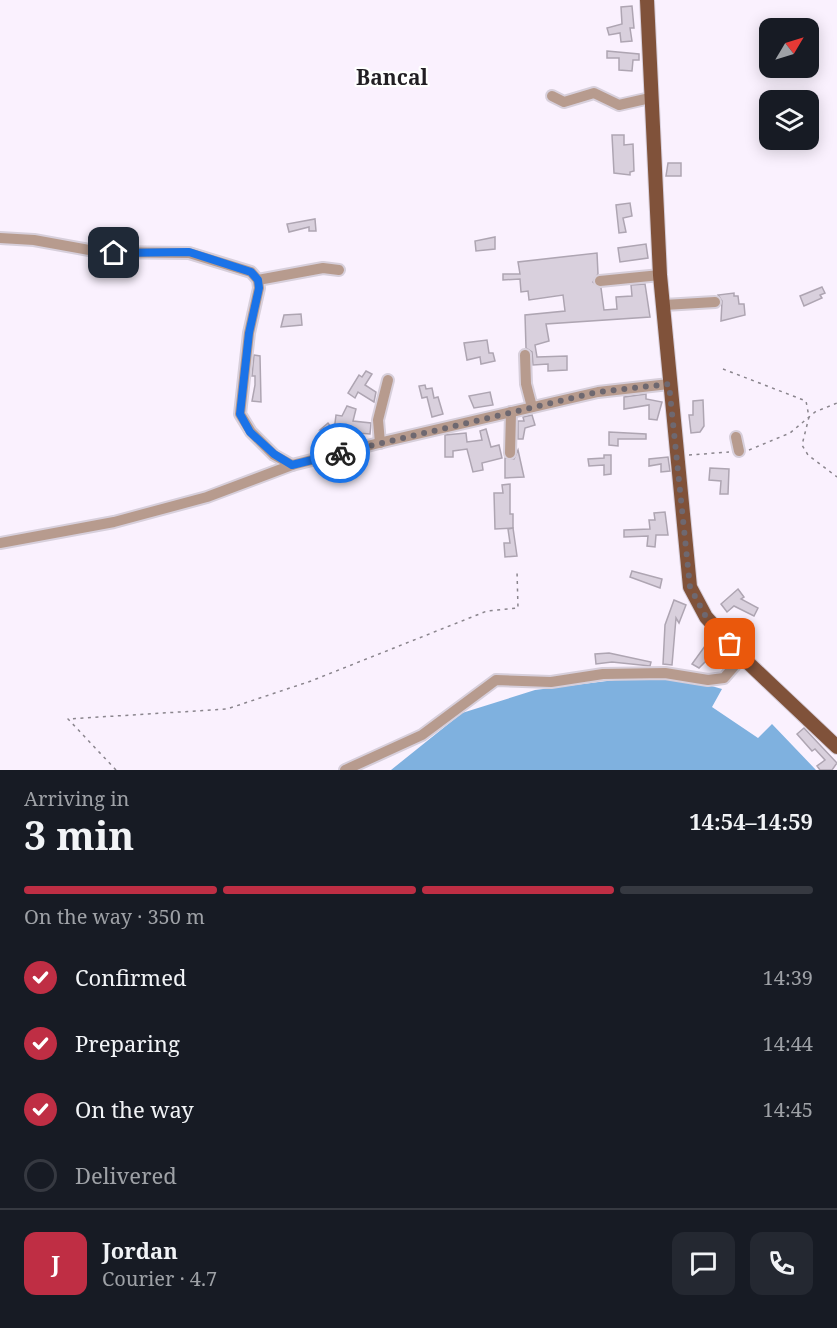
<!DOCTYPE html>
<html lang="en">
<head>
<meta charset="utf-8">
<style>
  :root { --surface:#171b24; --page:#242831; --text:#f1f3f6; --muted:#9ea1a6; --line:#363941; --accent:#bf2e44 }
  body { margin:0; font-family:"Noto Serif",serif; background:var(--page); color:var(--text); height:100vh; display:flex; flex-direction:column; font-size:22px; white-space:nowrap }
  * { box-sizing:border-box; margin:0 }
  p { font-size:20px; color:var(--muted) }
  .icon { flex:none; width:33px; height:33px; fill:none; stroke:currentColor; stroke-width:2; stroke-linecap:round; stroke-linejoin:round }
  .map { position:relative; height:770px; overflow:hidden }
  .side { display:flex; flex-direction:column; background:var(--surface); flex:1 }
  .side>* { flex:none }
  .needle { width:39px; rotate:52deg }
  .tools { position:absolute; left:759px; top:18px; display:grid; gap:12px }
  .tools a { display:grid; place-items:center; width:60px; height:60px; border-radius:12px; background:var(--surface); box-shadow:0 3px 15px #0003; font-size:30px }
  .pin { position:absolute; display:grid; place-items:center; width:51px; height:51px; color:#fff; margin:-26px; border-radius:12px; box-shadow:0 3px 9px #0006 }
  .courier { position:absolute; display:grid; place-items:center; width:60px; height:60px; margin:-30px; border:4px solid #1a73e8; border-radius:50%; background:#fff; color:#222; box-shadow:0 2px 8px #0007 }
  .overview em { font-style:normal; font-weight:700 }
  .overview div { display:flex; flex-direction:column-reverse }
  .overview { display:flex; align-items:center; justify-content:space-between; height:102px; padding:0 24px }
  h1 { font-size:39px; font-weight:700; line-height:45px }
  .bar { display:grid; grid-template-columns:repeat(4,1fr); gap:9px 6px; align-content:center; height:72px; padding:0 24px }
  .bar i { height:8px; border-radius:4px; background:var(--line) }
  .bar .selected { background:var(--accent) }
  .bar p { grid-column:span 4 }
  .line { display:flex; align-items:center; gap:15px; padding:0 24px; border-top:2px solid var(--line) }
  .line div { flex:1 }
  .round { display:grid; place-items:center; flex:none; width:63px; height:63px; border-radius:12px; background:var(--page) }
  ol { padding:0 24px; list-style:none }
  li { display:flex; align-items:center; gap:18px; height:66px }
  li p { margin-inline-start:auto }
  li .icon { padding:6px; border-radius:50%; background:var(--accent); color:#fff; stroke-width:4 }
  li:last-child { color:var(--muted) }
  li i { width:33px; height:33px; border:3px solid var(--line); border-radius:50% }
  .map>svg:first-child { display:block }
  .water { fill:#7fb1df }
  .building { fill:#d9d0dd; stroke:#aea5b2; stroke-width:1.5 }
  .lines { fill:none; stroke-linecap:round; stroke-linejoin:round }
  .minor-casing { stroke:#d7cfdb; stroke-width:14 }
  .major-casing { stroke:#d7cfdb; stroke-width:16 }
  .path { stroke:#8a858d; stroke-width:1.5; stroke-dasharray:3 4.5; stroke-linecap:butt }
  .minor { stroke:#b79b8e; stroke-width:10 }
  .major { stroke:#80523a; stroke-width:14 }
  .done { stroke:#6e6870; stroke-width:6; stroke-dasharray:0 10.8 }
  .route { stroke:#1a73e8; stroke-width:8 }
  .labels { text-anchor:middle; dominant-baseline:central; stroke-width:4.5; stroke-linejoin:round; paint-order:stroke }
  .quarter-label { font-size:21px; font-weight:bold; fill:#221f24; stroke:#fff }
</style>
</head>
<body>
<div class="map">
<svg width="837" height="770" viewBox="0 0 837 770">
  <rect width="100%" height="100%" fill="#faf1fe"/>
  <polygon class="water" points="639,677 684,678 722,689 712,707 758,738 772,724 816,770 391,770 462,713 535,690"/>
  <g class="building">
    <polygon points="632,6 634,28 630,28 632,41 621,42 620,33 609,35 607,28 622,24 621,7"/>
    <polygon points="607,51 639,54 639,60 633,60 632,71 619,70 619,58 607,58"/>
    <polygon points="612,135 624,135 624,145 633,144 634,171 630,172 630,175 614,173"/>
    <polygon points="668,163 681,163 681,176 666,176"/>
    <polygon points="630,203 632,216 623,218 626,232 619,233 616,205"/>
    <polygon points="315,219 316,231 309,231 309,227 289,232 287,224"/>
    <polygon points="495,237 495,249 476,251 475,241"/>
    <polygon points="646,244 648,258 620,262 618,248"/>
    <polygon points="597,253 598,274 593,282 601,288 604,310 617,309 616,297 632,296 631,285 645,284 650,317 546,324 549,341 535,345 537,357 567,356 567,370 548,371 548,364 533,365 532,352 526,348 525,315 565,311 563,295 529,300 528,291 521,292 520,279 503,280 503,274 520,274 518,262"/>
    <polygon points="822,287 825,293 820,295 822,298 804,306 800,296"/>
    <polygon points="734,293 734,296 738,296 739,304 744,304 745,315 721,321 722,301 718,295"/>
    <polygon points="301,314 302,325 281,327 284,315"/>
    <polygon points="487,340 489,353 493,353 495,361 481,364 480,357 467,360 464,343"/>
    <polygon points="254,355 260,356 261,402 252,401 255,385 255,376 252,376"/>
    <polygon points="366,371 372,374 365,385 376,392 374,402 358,392 355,398 348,393 359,375 362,377"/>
    <polygon points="425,385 426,389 432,388 434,398 438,397 443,414 432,417 427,397 422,398 419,386"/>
    <polygon points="490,392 493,405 474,408 469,396"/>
    <polygon points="646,394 646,399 662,402 657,420 649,419 649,405 624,409 624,397"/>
    <polygon points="703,400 704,426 700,432 691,433 689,415 693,415 693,401"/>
    <polygon points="347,406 356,409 353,421 371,423 370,434 320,430 328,423 334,431 336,415 342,416"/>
    <polygon points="532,415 535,425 525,428 523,439 518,439 518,421 524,421 523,417"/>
    <polygon points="486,429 491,447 499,445 502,458 482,463 483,470 473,472 467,449 453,451 453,457 445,457 445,435 466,433 467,442 482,440 480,431"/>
    <polygon points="609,432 646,434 646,439 618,439 618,446 609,445"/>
    <polygon points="518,450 524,477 505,478 505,458 514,459"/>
    <polygon points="604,455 611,455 611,474 604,475 604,465 589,466 588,459 604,458"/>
    <polygon points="668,457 670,471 661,472 661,464 649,466 649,459"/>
    <polygon points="710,468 729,469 728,494 720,494 721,481 709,480"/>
    <polygon points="510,484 510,514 513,514 513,528 495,529 494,493 503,493 502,485"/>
    <polygon points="665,512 668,535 656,535 655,547 647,546 648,536 624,537 624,530 650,529 649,520 655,520 654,513"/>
    <polygon points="513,528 517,556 505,557 504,543 510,543 508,529"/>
    <polygon points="632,571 662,579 660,588 630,577"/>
    <polygon points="738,589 744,597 741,599 758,608 754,616 734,606 727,612 721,604"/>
    <polygon points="674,600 686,605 679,623 676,618 672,665 663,664 665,625"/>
    <polygon points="705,646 729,661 723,667 711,656 699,668 692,664"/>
    <polygon points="609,653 651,662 650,666 612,662 596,664 595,654"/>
    <polygon points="804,728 837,763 832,770 820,770 817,766 825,760 815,749 812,751 797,734"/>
  </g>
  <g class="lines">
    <defs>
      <g id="minor">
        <polyline points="552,96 564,102 594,93 619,105 650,98"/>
        <polyline points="0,238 34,240 100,252 189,253 251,272 258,280 259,288 249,333 240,414 251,432 274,455 292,465"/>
        <polyline points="258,280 323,268 339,270"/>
        <polyline points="600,281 660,275"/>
        <polyline points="664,305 715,302"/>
        <polyline points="525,355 526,384 532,407"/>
        <polyline points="736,437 739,451"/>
        <polyline points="380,443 378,420 388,380"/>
        <polyline points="510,453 511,412"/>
        <polyline points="0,543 114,522 207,497 292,465 387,441 598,392 669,384"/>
        <polyline points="345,770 422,735 496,680 551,682 603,674 665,673 708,680 724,678 742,657"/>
      </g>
      <polyline id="major" points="647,0 660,275 690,587 706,617 742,657 837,747"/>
    </defs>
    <use href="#minor" class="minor-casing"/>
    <use href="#major" class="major-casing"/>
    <g class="path">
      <polyline points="723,369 806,401 809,417 802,445 808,455 837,477"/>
      <polyline points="749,450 790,433 815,412 837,403"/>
      <polyline points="689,455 729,452"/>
      <polyline points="116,770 68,719 227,709 311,681 487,611 518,608 517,571"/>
    </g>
    <use href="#minor" class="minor"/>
    <use href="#major" class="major"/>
  </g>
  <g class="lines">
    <polyline class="done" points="340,453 598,392 669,384 690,587 706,617 730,644"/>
    <polyline class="route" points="114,253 189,252 251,272 258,280 259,288 249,333 240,414 250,432 274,454 292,465 340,453"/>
  </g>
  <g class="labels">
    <g class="quarter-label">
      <text x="392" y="77">Bancal</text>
    </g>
  </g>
</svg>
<div class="tools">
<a><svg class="needle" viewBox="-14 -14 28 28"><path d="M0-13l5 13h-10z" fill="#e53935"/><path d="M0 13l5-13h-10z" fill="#9ea1a6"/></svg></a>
<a><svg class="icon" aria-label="layers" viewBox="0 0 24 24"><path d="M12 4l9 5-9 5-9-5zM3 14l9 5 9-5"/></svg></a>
</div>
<div class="pin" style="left:730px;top:644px;background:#ea580c"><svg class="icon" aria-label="bag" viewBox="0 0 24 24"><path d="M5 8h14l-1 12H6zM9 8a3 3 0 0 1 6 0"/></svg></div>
<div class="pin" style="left:114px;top:253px;background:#1f2937"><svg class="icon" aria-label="home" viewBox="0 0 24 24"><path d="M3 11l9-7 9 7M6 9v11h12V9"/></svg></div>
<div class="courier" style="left:340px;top:453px"><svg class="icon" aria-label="bike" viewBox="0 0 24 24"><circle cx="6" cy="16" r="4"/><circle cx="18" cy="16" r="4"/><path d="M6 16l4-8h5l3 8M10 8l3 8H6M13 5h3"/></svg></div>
</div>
<section class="side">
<div class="overview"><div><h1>3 min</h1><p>Arriving in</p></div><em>14:54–14:59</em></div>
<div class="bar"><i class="selected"></i><i class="selected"></i><i class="selected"></i><i></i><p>On the way · 350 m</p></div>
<ol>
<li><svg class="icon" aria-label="check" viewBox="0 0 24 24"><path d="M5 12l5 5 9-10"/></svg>Confirmed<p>14:39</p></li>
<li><svg class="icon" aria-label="check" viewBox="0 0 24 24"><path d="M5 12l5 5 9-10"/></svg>Preparing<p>14:44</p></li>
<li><svg class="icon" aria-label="check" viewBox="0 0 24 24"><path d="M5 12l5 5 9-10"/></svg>On the way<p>14:45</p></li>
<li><i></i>Delivered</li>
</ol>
<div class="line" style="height:108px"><b class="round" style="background:var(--accent);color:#fff">J</b><div><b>Jordan</b><p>Courier · 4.7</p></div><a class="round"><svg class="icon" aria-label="chat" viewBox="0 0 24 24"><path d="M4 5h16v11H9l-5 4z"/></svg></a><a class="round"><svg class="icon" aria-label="phone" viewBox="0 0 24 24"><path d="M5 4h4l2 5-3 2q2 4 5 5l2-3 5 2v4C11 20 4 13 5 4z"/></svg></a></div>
</section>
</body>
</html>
